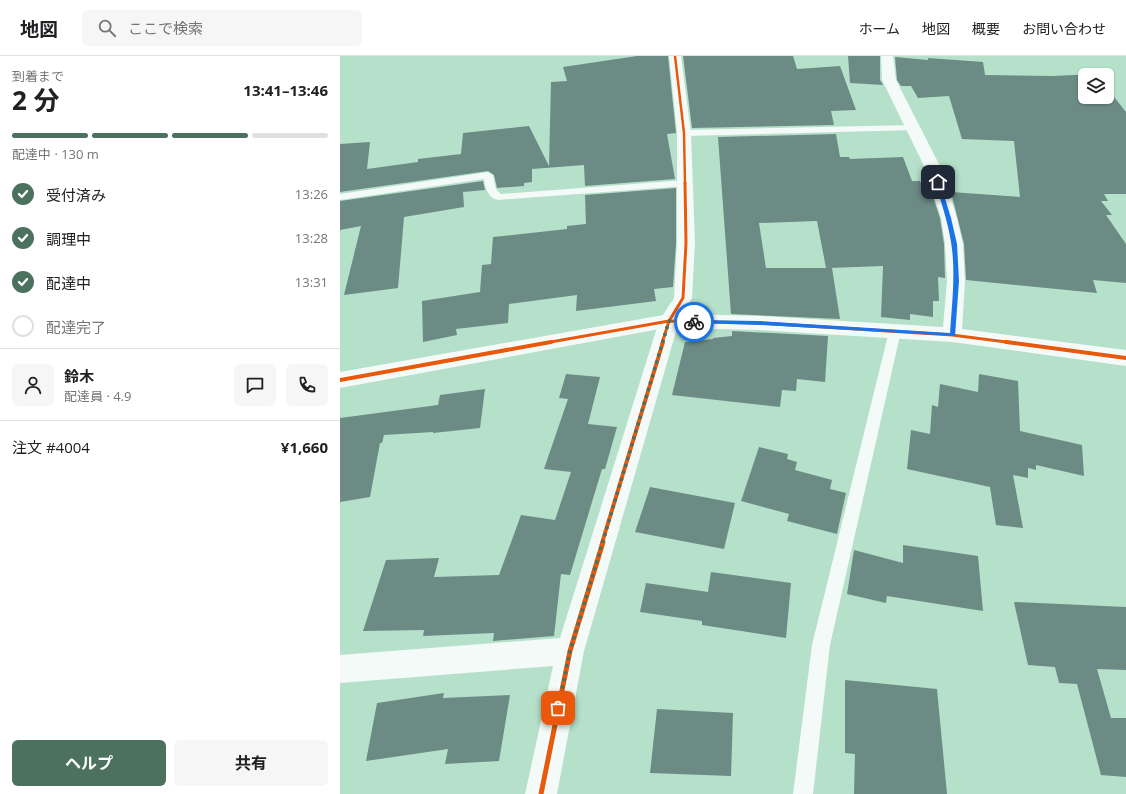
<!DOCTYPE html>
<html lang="ja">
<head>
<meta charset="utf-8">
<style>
  :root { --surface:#fff; --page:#f6f6f6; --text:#202124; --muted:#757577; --line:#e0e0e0; --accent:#4c715f }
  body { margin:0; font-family:"Open Sans","Noto Sans JP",sans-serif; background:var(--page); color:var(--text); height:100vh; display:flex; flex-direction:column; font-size:15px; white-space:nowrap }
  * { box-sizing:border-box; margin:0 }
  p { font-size:13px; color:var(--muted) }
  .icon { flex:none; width:22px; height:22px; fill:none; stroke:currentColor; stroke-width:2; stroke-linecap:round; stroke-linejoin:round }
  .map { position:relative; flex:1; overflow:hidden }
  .panel { display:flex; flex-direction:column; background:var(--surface); width:340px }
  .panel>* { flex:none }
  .tools { position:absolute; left:738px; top:12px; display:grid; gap:8px }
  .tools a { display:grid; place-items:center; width:36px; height:36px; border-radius:6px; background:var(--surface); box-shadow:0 1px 3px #0004; font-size:20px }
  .pin { position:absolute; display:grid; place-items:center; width:34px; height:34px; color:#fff; margin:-17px; border-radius:8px; box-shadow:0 2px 6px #0006 }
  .courier { position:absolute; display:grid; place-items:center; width:40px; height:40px; margin:-20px; border:3px solid #1a73e8; border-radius:50%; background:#fff; color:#222; box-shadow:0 1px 5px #0007 }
  .headline em { font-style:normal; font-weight:700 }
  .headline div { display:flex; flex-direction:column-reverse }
  .headline { display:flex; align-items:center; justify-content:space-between; height:68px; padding:0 12px }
  h1 { font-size:26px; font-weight:700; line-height:30px }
  .bar { display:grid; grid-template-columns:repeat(4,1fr); gap:6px 4px; align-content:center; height:48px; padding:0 12px }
  .bar i { height:5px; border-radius:3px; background:var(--line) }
  .bar .selected { background:var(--accent) }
  .bar p { grid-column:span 4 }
  .line { display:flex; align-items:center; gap:10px; padding:0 12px; border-top:1px solid var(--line) }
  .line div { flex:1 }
  .round { display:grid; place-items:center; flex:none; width:42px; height:42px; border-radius:6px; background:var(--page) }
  ol { padding:0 12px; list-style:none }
  li { display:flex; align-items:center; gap:12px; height:44px }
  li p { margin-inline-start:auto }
  li .icon { padding:4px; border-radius:50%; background:var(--accent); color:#fff; stroke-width:4 }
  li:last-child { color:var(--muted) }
  li i { width:22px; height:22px; border:2px solid var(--line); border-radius:50% }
  .button { display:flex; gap:8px; margin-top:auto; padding:8px 12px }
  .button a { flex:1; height:46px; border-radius:6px; background:var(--accent); color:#fff; font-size:16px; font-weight:700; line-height:46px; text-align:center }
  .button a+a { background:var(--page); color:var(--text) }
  header { display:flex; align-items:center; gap:24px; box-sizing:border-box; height:56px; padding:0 20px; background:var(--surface); border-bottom:1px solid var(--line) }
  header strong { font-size:19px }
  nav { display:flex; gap:22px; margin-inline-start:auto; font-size:14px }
  .search { width:280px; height:36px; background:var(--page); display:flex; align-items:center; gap:10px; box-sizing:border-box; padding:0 14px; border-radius:6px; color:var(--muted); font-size:15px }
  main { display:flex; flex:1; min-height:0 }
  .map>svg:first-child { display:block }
  .building { fill:#6c8b85; fill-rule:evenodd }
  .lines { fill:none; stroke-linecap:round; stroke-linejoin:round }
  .service { fill:#f4faf7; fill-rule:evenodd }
  .minor { fill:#f4faf7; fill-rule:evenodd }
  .tertiary { fill:#f4faf7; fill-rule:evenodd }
  .cycleway-far3-casing { stroke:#fff; stroke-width:4 }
  .cycleway-far2-casing { stroke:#fff; stroke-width:5 }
  .cycleway-far1-casing { stroke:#fff; stroke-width:6 }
  .cycleway-casing { stroke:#fff; stroke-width:8 }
  .cycleway-far3 { stroke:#e8590c; stroke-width:2.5 }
  .cycleway-far2 { stroke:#e8590c; stroke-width:3 }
  .cycleway-far1 { stroke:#e8590c; stroke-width:4 }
  .cycleway { stroke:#e8590c; stroke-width:5 }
  .route { fill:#1a73e8 }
  .done { stroke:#4c715f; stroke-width:4; stroke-dasharray:0 7.2 }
</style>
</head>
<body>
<header>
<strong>地図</strong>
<div class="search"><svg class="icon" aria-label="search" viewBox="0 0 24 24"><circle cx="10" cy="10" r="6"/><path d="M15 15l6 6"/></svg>ここで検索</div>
<nav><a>ホーム</a><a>地図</a><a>概要</a><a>お問い合わせ</a></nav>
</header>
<main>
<section class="panel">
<div class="headline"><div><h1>2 分</h1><p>到着まで</p></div><em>13:41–13:46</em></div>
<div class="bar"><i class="selected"></i><i class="selected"></i><i class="selected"></i><i></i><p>配達中 · 130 m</p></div>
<ol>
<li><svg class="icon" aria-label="check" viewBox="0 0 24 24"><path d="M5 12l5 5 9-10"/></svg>受付済み<p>13:26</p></li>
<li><svg class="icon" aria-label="check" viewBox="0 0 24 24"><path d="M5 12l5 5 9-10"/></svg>調理中<p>13:28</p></li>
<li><svg class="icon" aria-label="check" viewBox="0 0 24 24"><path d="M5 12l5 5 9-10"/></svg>配達中<p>13:31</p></li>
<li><i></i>配達完了</li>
</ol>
<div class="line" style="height:72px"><a class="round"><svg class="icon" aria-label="person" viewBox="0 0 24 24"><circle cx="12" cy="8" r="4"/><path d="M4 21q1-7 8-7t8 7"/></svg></a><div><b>鈴木</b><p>配達員 · 4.9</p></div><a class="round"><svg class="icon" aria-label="chat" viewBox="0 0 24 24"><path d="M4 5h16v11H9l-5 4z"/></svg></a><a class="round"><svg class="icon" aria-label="phone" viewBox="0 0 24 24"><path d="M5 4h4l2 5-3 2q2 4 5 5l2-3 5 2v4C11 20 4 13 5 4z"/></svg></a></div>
<div class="line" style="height:52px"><div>注文 #4004</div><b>¥1,660</b></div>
<div class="button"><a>ヘルプ</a><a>共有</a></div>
</section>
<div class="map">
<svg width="786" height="738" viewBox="0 0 786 738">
  <rect width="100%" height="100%" fill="#b5e0ca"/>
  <g class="building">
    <polygon points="297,0 328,0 336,77 327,78 335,123 245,130 244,109 192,113 192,126 184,127 184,130 157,132 154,119 148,115 0,136 0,88 30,86 27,113 78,106 78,103 121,98 123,77 189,70 209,110 211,26 227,25 223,11"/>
    <polygon points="343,0 453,0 457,13 500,10 516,54 491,55 494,69 352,72"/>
    <polygon points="508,0 540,0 540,24 543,29 510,27"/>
    <polygon points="555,1 588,4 588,2 643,6 645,19 713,20 756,18 745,19 745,41 767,41 767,32 786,56 786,138 764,138 768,145 761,145 772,159 766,159 786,188 786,227 753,224 757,237 626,224 624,188 611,136 680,141 674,85 622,83 609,40 578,42 571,30 561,30 557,24"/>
    <path d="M496,78L500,101H509L510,103L563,101L572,125H580L584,134L591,135L600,162L604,188L605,222L598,221L599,245H593V261L570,258V264L541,261L543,210L488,212H492L500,263L391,258L378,81ZM477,165L486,212H426L419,167Z"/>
    <polygon points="143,125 145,134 123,136 124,151 64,161 58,232 4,239 21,170 0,174 0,145"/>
    <polygon points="336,132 336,187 333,231 314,233 316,245 236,255 237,239 169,248 168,267 116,273 117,279 83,286 82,245 140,236 142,209 151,208 153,181 227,173 227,170 246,168 245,139"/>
    <polygon points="392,275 488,280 485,326 457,323 456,335 442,334 440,351 332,339 345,286 373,283 373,282 392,280"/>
    <polygon points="226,318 260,321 248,368 277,371 265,413 262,413 230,519 221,518 214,580 153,585 154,577 83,580 84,574 23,575 46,504 99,502 94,521 159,519 181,459 215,464 231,416 204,413 228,343 219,342"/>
    <polygon points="639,318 678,325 680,375 742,389 744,420 696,409 696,414 688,412 688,422 673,419 683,472 656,469 650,431 567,413 571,374 590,378 592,349 598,351 600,328 638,336"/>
    <polygon points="145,333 140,372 93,377 93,376 44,379 42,387 40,387 30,441 0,446 0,362 98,349 100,339"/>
    <polygon points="419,391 448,398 447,403 457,406 455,414 492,424 490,433 506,437 497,478 447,465 449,458 401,445"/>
    <polygon points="310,431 395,447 384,493 295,476"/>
    <polygon points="563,489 638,500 643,555 547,540 546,547 507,538 514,494 563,507"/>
    <polygon points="371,516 451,527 446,582 362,569 362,565 300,556 306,527 368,536"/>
    <polygon points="674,546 786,551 786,614 757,613 771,662 786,662 786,721 761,719 737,628 719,627 715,611 688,609"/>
    <polygon points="505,624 597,633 607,738 514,738 515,698 505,697"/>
    <polygon points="104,637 103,642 170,639 159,705 105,708 108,693 26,705 37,647"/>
    <polygon points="317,653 393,657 391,720 310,717"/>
  </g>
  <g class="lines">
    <g class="service">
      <polygon points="573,69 578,72 576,74 344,80 339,77 344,74"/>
      <path d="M148,116L153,119L156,133L161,138L346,124L351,127L346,130L158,144C148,142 145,132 144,123L0,144V138Z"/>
      <polygon points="555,270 559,272 561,275 490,589 473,738 453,738 472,589 549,275 551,272"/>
    </g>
    <polygon class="minor" points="329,0 341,0 351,77 355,187 352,242 343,258 420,260 603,271 607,225 605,188 601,162 586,114 542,24 541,0 553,0 556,24 602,114 617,162 623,188 625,225 622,273 786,294 786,310 612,286 420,274 337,272 244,595 217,738 185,738 213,610 0,627 0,599 220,582 319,265 334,242 337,187 337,77"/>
    <polygon class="tertiary" points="329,258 336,260 339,265 336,270 0,332 0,316"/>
    <defs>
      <polyline id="cycleway-far3" points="335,0 344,77 345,128"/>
      <g id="cycleway-far2">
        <polyline points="205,287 329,265 420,267 612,279 674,287"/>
        <polyline points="322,287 329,265 343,242 346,187 345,127"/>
      </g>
      <g id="cycleway-far1">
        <polyline points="666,286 786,302"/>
        <polyline points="0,324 211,286"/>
        <polyline points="262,487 323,286"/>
      </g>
      <polyline id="cycleway" points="201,738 230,595 263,486"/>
    </defs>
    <use href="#cycleway-far3" class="cycleway-far3-casing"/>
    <use href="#cycleway-far2" class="cycleway-far2-casing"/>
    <use href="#cycleway-far1" class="cycleway-far1-casing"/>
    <use href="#cycleway" class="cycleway-casing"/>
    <use href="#cycleway-far3" class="cycleway-far3"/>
    <use href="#cycleway-far2" class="cycleway-far2"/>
    <use href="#cycleway-far1" class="cycleway-far1"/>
    <use href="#cycleway" class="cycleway"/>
  </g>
  <path class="route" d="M598,125L600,126L611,162L617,188L619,225L615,280L420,269L352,267V264H354L420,265L610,277C612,247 616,216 611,186C608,166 601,146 595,126Z"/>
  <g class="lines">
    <polyline class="done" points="218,652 230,595 329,265 354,266"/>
  </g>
</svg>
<div class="tools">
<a><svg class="icon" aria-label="layers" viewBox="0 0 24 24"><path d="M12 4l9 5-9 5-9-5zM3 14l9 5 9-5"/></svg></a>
</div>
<div class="pin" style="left:218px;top:652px;background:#ea580c"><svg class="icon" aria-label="bag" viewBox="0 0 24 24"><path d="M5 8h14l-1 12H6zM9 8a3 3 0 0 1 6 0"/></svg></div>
<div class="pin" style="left:598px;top:126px;background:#1f2937"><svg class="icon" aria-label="home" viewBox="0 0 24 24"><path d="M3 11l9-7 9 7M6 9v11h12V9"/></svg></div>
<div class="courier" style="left:354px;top:266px"><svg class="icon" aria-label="bike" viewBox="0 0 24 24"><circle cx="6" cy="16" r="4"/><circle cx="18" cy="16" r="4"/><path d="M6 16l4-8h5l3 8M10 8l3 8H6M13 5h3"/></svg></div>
</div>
</main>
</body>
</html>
